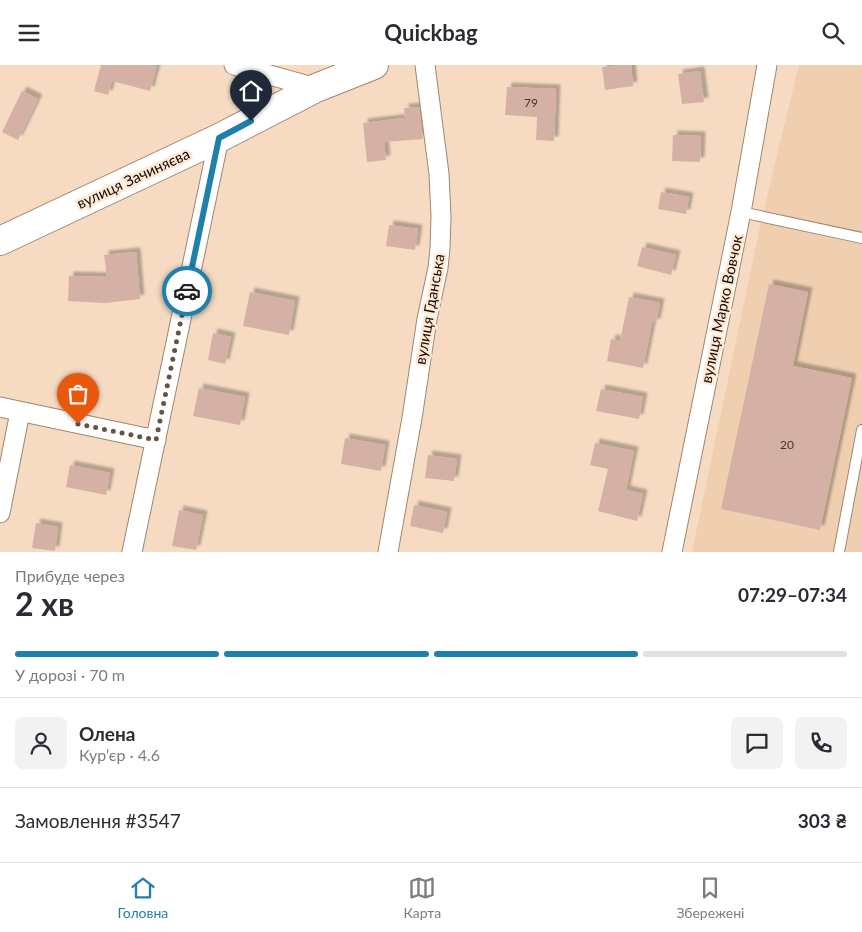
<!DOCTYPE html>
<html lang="uk">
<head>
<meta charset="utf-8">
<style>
  :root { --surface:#fff; --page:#f2f2f3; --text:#2b2b33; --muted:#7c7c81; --line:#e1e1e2; --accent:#1f80ac }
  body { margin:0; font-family:Lato,sans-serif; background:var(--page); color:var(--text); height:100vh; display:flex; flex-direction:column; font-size:19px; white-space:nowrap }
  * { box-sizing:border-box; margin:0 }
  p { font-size:16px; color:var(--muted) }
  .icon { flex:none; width:28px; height:28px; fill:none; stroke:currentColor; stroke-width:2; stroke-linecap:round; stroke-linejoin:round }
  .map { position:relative; height:487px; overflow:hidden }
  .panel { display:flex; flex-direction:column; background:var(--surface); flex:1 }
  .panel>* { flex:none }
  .pin { position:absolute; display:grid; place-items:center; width:42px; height:42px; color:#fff; margin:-51px -21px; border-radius:50% 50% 50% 0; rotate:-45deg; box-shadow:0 0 5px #0007 }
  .pin .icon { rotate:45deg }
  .courier { position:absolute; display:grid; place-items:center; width:50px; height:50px; margin:-25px; border:4px solid #1f80ac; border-radius:50%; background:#fff; color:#222; box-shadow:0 1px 6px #0007 }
  .overview em { font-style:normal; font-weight:700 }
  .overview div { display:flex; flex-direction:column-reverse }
  .overview { display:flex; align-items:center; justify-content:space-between; height:85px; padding:0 15px }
  h1 { font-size:32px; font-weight:700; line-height:38px }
  .bar { display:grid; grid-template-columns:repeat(4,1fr); gap:8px 5px; align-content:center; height:60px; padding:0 15px }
  .bar i { height:6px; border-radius:4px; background:var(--line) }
  .bar .active { background:var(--accent) }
  .bar p { grid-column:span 4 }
  .line { display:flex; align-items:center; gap:12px; padding:0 15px; border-top:1px solid var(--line) }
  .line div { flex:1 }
  .round { display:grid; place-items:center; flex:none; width:52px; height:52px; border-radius:8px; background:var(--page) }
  header { display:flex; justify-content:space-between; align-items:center; height:65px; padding:0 15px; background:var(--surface); font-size:22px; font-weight:700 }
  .dock { display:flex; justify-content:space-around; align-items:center; height:70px; border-top:1px solid var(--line); background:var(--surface); font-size:14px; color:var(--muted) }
  .dock a { display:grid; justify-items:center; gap:2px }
  .dock .active { color:var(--accent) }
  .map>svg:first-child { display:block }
  .built { fill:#efcfb0 }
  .building { fill:#d4b1a4; filter:url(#shadow) }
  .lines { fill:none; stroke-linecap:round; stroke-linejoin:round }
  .lane-casing { stroke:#9e866e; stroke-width:12 }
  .street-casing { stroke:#9e866e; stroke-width:21 }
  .primary-casing { stroke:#9e866e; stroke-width:30 }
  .lane { stroke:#fff; stroke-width:10 }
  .street { stroke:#fff; stroke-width:19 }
  .primary { stroke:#fff; stroke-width:28 }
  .done { stroke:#635446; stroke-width:5; stroke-dasharray:0 9 }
  .route { stroke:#1f80ac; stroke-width:6 }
  .labels { text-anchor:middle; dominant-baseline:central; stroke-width:5; stroke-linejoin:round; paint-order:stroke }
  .number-label { font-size:12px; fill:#44342c }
  .street-label { font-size:15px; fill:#140b04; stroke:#ffe9d5 }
</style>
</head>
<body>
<header><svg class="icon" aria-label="menu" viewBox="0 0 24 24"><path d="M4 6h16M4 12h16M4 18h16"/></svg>Quickbag<svg class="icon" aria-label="search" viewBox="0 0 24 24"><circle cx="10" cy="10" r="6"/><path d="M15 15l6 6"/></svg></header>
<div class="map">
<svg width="862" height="487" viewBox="0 0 862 487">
  <defs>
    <filter id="shadow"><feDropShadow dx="4.5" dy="-4.5" stdDeviation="1" flood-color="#0004"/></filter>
  </defs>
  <rect width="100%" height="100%" fill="#f6dbc2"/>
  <polygon class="built" points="799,0 862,0 862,487 692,487 762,152"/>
  <g class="building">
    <polygon points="101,0 157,0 150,26 112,16 108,30 94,26"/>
    <polygon points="621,0 631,0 633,21 605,25 602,2"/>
    <polygon points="700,6 704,37 682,39 678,9"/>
    <polygon points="507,22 556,24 554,76 536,75 537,52 505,50"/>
    <polygon points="22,26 38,34 18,75 2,67"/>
    <polygon points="419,42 423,74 384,77 386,95 367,97 363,58 405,53 404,43"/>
    <polygon points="673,70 701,71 700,97 672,96"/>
    <polygon points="661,127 689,132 686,149 658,144"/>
    <polygon points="389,160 418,164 415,185 386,181"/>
    <polygon points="642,182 676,190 671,210 637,201"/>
    <polygon points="136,187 140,234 105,238 68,236 69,211 107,212 104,190"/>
    <polygon points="769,219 808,227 793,301 852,313 820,465 721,444"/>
    <polygon points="250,227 295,236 289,270 243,261"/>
    <polygon points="629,232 660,238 656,258 652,258 643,303 607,296 611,274 620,276"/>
    <polygon points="213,268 231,272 225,299 208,295"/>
    <polygon points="199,323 245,332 240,360 193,351"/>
    <polygon points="601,324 643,332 639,354 596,346"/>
    <polygon points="345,373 385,380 381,406 341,399"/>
    <polygon points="595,378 634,386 626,425 643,429 637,456 598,446 608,404 590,400"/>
    <polygon points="428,390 457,394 454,416 425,413"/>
    <polygon points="70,400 110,408 106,430 66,422"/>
    <polygon points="414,440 447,447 443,468 410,461"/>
    <polygon points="179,445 203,450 196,485 172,481"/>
    <polygon points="36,458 58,462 55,486 32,483"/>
  </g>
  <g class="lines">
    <defs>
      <g id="lane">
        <polyline points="741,147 862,173"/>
        <polyline points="839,487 862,365"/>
      </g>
      <g id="street">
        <polyline points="234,0 316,23"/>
        <polyline points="0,342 156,375"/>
        <polyline points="0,448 20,347"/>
        <polyline points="132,487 219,73"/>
        <polyline points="388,487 412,353 427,254 438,203 440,183 441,151 439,109 425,0"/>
        <polyline points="672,487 741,147 767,0"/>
      </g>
      <polyline id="primary" points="0,176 219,73 316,23 374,0"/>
    </defs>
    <use href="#lane" class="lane-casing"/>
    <use href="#street" class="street-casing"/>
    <use href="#primary" class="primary-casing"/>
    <use href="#lane" class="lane"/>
    <use href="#street" class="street"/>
    <use href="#primary" class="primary"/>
  </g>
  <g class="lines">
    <polyline class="done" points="78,359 156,375 187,226"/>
    <polyline class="route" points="187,226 219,73 251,56"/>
  </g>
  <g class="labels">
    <g class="number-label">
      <text x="531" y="37">79</text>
      <text x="787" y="379">20</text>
    </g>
    <g class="street-label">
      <text transform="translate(133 113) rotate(-25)">вулиця Зачиняєва</text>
      <text transform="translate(429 244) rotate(-80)">вулиця Гданська</text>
      <text transform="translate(721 244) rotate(-78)">вулиця Марко Вовчок</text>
    </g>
  </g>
</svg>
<div class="pin" style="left:78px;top:359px;background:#ea580c"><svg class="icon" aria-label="bag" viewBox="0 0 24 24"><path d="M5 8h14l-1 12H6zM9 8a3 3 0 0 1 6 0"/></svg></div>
<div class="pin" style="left:251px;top:56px;background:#1f2937"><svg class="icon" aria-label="home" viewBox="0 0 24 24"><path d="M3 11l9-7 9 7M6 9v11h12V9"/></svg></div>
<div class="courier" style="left:187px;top:226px"><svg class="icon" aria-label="car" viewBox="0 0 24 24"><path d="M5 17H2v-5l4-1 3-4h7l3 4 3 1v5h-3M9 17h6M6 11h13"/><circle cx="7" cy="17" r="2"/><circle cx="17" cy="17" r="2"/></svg></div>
</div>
<section class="panel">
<div class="overview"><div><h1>2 хв</h1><p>Прибуде через</p></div><em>07:29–07:34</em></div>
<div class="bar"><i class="active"></i><i class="active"></i><i class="active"></i><i></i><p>У дорозі · 70 m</p></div>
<div class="line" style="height:90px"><a class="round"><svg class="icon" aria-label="person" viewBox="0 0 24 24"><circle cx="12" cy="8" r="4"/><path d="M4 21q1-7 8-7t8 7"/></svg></a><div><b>Олена</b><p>Кур’єр · 4.6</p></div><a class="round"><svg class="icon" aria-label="chat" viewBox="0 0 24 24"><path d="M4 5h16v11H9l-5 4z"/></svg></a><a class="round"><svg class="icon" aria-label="phone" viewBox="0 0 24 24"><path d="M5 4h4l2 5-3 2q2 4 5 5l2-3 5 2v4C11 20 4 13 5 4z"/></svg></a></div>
<div class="line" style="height:65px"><div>Замовлення #3547</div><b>303 ₴</b></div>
</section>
<nav class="dock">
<a class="active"><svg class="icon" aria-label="home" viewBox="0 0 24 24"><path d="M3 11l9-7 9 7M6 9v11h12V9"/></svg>Головна</a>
<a><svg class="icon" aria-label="map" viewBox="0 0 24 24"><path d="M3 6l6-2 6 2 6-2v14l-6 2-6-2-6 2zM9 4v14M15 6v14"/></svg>Карта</a>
<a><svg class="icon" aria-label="saved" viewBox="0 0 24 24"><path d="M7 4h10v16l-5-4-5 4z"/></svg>Збережені</a>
</nav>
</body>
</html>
